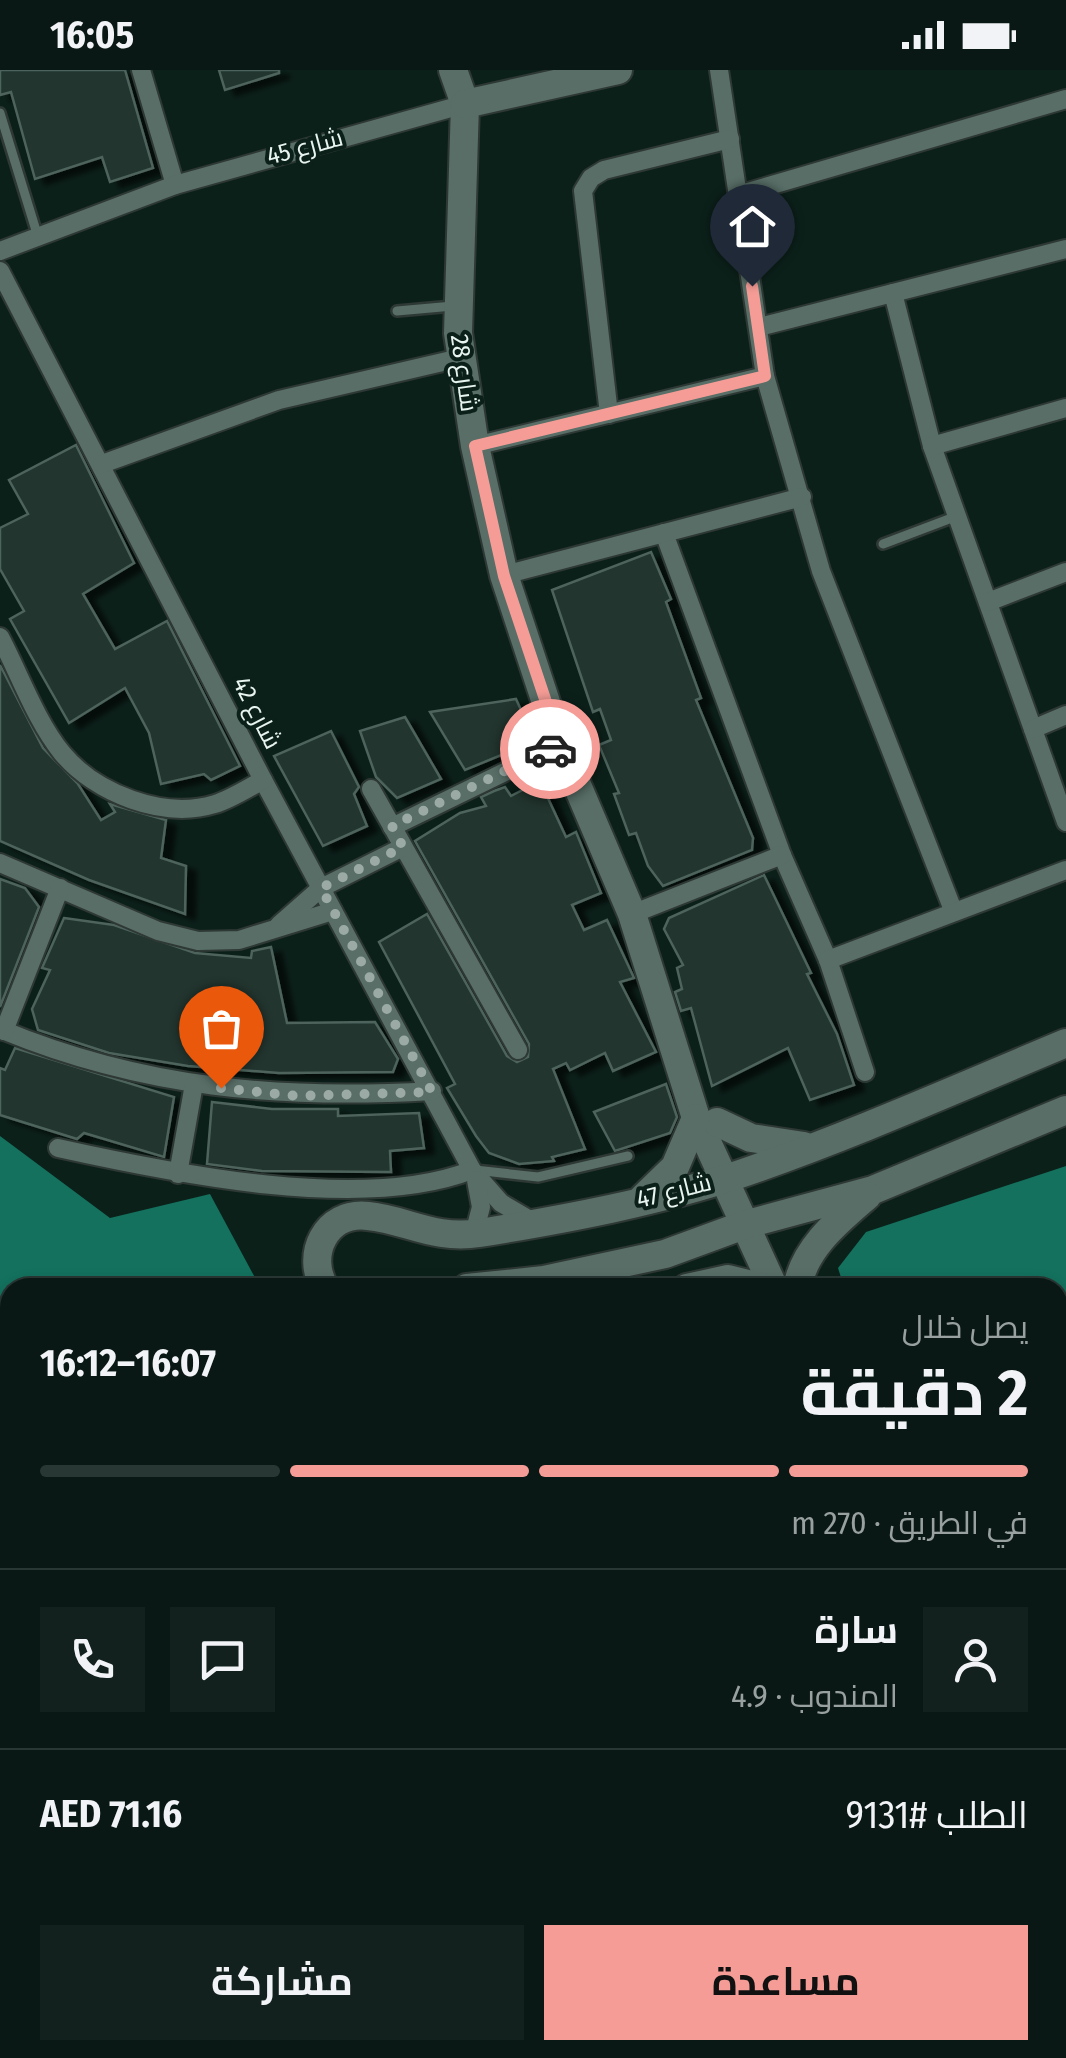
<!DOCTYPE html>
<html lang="ar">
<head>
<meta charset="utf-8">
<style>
  :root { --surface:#091814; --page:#12211d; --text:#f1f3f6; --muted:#99a0a0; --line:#293734; --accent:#f59c96 }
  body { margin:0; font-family:"Fira Sans Condensed",Cairo,sans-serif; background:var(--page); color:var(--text); direction:rtl; height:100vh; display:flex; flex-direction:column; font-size:38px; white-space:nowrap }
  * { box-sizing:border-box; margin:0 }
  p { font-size:32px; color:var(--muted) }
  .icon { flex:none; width:55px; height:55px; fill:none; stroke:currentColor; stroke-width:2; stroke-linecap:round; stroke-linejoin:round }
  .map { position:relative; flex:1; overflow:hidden; direction:ltr }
  .side { position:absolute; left:0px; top:1208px; width:1068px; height:782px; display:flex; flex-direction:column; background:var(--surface); border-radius:30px 30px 0 0; box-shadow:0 5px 15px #0003,0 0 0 2px var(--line); direction:rtl }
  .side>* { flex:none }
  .pin { position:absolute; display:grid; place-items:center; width:85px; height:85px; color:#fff; margin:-102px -42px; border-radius:50% 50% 50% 0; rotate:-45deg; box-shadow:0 0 10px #0007 }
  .pin .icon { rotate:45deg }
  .courier { position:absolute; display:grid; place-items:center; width:100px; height:100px; margin:-50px; border:8px solid #f59c96; border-radius:50%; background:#fff; color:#222; box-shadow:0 2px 12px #0007 }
  .overview em { font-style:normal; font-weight:700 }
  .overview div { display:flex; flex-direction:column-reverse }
  .overview { display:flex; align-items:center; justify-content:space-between; height:170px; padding:0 40px }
  h1 { font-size:65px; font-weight:700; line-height:75px }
  .bar { display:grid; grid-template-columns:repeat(4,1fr); gap:15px 10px; align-content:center; height:120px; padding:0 40px }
  .bar i { height:12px; border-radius:8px; background:var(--line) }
  .bar .current { background:var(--accent) }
  .bar p { grid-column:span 4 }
  .line { display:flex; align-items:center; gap:25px; padding:0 40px; border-top:2px solid var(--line) }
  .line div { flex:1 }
  .round { display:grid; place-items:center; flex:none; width:105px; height:105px; border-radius:0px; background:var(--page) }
  .cta { display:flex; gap:20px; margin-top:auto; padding:20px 40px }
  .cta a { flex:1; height:115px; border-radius:0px; background:var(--accent); color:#111; font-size:40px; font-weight:700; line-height:115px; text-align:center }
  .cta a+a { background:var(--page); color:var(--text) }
  .status { display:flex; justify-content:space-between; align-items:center; height:70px; padding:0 50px; background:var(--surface); direction:ltr }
  .status svg { height:28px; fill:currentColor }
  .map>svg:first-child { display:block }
  .water { fill:#13715d }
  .building { fill:#21352f; stroke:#4d635c; stroke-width:2.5; filter:url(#shadow) }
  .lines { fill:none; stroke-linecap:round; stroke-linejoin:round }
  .lane-casing { stroke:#2e3835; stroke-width:14 }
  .street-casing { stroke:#2e3835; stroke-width:22 }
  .secondary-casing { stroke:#2e3835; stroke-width:32 }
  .lane { stroke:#586e67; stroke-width:9 }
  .street { stroke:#586e67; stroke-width:18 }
  .secondary { stroke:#586e67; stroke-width:28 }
  .done { stroke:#9baaa5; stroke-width:10; stroke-dasharray:0 18 }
  .route { stroke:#f59c96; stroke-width:12 }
  .labels { text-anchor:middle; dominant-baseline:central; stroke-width:8; stroke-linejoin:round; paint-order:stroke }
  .street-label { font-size:25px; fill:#e8f4f0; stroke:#0c201a }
</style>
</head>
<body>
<div class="status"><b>16:05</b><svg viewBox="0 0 49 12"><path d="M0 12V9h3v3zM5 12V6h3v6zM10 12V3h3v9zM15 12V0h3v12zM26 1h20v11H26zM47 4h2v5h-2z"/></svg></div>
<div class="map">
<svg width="1066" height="1988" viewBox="0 0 1066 1988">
  <defs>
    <filter id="shadow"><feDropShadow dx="10" dy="5.5" stdDeviation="2.5" flood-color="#0009"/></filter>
  </defs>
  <rect width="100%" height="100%" fill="#0c201a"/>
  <g class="water">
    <polygon points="0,1066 110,1148 210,1124 260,1217 10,1218 10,1980 503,1980 502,1988 0,1988"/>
    <polygon points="1066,1096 1066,1759 1058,1759 1058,1218 844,1217 838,1198 866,1162"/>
  </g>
  <g class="building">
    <polygon points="0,0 125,0 153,98 110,112 102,87 35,109 11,22 0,25"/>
    <polygon points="219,0 279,0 279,3 225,20"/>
    <polygon points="76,375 134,493 83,524 115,579 167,551 240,696 211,710 204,704 161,714 149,663 125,618 69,653 10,549 24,541 0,499 0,458 28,444 9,410"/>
    <polygon points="651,482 671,529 666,532 701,628 696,630 753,768 752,780 663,816 648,796 636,763 629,765 614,724 619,723 599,675 611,670 600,639 593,642 552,520"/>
    <polygon points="0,595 43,678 78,714 101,750 115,742 110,734 166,750 161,788 186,796 185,844 89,810 0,771"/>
    <polygon points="516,629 535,671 465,700 430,642"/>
    <polygon points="405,647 441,709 397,728 376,707 360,661"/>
    <polygon points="331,661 359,717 354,724 367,756 323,776 274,686"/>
    <polygon points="540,711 566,767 576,762 601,823 572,835 584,860 607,850 634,908 620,912 656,982 613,1001 605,983 570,1000 566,993 553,999 585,1079 552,1087 554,1091 519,1094 489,1083 476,1066 447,1018 455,1014 379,872 427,844 507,986 517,992 528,987 529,974 415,771 460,743 486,736 481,727 494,721 505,717 511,726"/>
    <polygon points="764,805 811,903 807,904 837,964 854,1015 810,1030 788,978 712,1016 691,938 681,941 675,922 682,919 677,898 683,895 664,859 669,848"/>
    <polygon points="0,809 25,818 39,837 0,937"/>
    <polygon points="64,848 114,855 195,883 251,888 252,881 271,877 287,953 375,952 398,989 393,1002 279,1003 188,996 109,983 38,960 32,939 50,900 42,898"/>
    <polygon points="15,978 174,1027 164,1087 84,1063 77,1069 0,1045 0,998 5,1000"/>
    <polygon points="666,1014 677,1047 670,1063 615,1081 594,1042"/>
    <polygon points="212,1032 272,1039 338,1039 338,1046 419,1043 424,1078 390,1081 391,1102 262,1101 207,1094"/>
  </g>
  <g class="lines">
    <defs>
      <g id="lane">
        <polyline points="0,43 38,167"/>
        <polyline points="397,241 453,236"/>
        <polyline points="883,474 957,446"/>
        <polyline points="475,1100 538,1107 628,1086"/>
      </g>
      <g id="street">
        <polyline points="141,0 175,115"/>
        <polyline points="719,0 765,306 821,501 953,840"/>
        <polyline points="738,125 1066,29"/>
        <polyline points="0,181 175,115 465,34"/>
        <polyline points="0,201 263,710 472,1100 501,1133 535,1153"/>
        <polyline points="893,223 932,376 1066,752"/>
        <polyline points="759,257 1066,179"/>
        <polyline points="609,344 583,121 591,108 604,100 730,69"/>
        <polyline points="475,376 765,306"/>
        <polyline points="932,376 1066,338"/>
        <polyline points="102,394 279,330 460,288"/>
        <polyline points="664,463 782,785 828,890 865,1002"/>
        <polyline points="504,505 802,427"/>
        <polyline points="988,532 1066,502"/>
        <path d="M0,567C19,603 36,651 62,683C95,723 163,750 215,734C231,729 248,718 263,710"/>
        <polyline points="1033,659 1066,645"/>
        <polyline points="371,719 518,980"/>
        <polyline points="392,757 560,675"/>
        <polyline points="0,793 158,861 198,871 239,870 333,841"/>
        <polyline points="632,844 782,785"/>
        <polyline points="279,855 321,818 403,777"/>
        <polyline points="828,890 1066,800"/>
        <path d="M0,959C142,1018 281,1030 432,1021"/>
        <polyline points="4,961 60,818"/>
        <path d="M58,1078C171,1103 363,1143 472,1100"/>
        <polyline points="178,1104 194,1014"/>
        <polyline points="474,1164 481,1137 476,1110"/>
        <polyline points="1058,1791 1066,1786"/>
        <polyline points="1058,1836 1066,1831"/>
        <polyline points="834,1980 861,1988"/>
        <polyline points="575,1988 577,1980"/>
        <polyline points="735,1988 736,1980"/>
      </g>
      <g id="secondary">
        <polyline points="453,0 465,34 458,263 475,376 504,505 560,675 632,844 696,1048 774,1218"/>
        <polyline points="465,34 618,0"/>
        <polyline points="717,1052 751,1068 804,1076"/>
        <polyline points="643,1128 675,1097 696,1048"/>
        <path d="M325,1218C305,1186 325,1141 368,1146C408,1150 433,1170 480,1163C566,1149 657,1132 740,1104C851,1066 958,1018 1066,973"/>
        <polyline points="467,1218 544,1210 665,1184 744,1155 873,1120 1066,1040"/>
        <polyline points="687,1218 728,1209 764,1218"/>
        <path d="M797,1218C804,1178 838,1151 867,1126"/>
        <polyline points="1031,1980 1034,1988"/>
        <polyline points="932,1988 947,1980"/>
      </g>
    </defs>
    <use href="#lane" class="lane-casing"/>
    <use href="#street" class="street-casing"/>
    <use href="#secondary" class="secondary-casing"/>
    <use href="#lane" class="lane"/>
    <use href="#street" class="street"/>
    <use href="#secondary" class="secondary"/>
  </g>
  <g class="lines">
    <polyline class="done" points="221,1018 297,1026 432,1022 321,818 403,777 392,756 550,679"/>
    <polyline class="route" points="550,679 560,674 504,506 475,376 765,306 752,216"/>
  </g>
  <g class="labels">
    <g class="street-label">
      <text transform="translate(305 77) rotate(-15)">شارع 45</text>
      <text transform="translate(464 303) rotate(82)">شارع 28</text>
      <text transform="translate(257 643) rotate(63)">شارع 42</text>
      <text transform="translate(674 1121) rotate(-14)">شارع 47</text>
    </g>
  </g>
</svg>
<div class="pin" style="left:221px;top:1018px;background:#ea580c"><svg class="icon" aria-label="bag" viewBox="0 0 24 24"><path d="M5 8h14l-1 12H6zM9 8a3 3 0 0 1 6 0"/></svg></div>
<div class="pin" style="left:752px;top:216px;background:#1f2937"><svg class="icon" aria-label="home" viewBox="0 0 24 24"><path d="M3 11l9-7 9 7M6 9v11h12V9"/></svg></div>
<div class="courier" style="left:550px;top:679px"><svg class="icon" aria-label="car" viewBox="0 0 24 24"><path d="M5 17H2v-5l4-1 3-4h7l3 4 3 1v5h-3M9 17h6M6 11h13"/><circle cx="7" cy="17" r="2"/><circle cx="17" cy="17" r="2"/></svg></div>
<section class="side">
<div class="overview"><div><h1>2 دقيقة</h1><p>يصل خلال</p></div><em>16:07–16:12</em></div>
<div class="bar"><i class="current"></i><i class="current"></i><i class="current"></i><i></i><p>في الطريق · 270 m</p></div>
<div class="line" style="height:180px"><a class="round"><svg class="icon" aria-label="person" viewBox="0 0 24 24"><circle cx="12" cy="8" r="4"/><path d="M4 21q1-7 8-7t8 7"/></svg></a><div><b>سارة</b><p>المندوب · 4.9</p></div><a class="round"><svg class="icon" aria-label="chat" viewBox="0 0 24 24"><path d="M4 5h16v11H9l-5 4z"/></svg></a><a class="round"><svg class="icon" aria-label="phone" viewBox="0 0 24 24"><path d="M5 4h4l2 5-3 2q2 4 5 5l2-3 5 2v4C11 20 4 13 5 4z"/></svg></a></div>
<div class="line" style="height:130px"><div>الطلب #9131</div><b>AED 71.16</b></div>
<div class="cta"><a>مساعدة</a><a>مشاركة</a></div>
</section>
</div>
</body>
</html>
